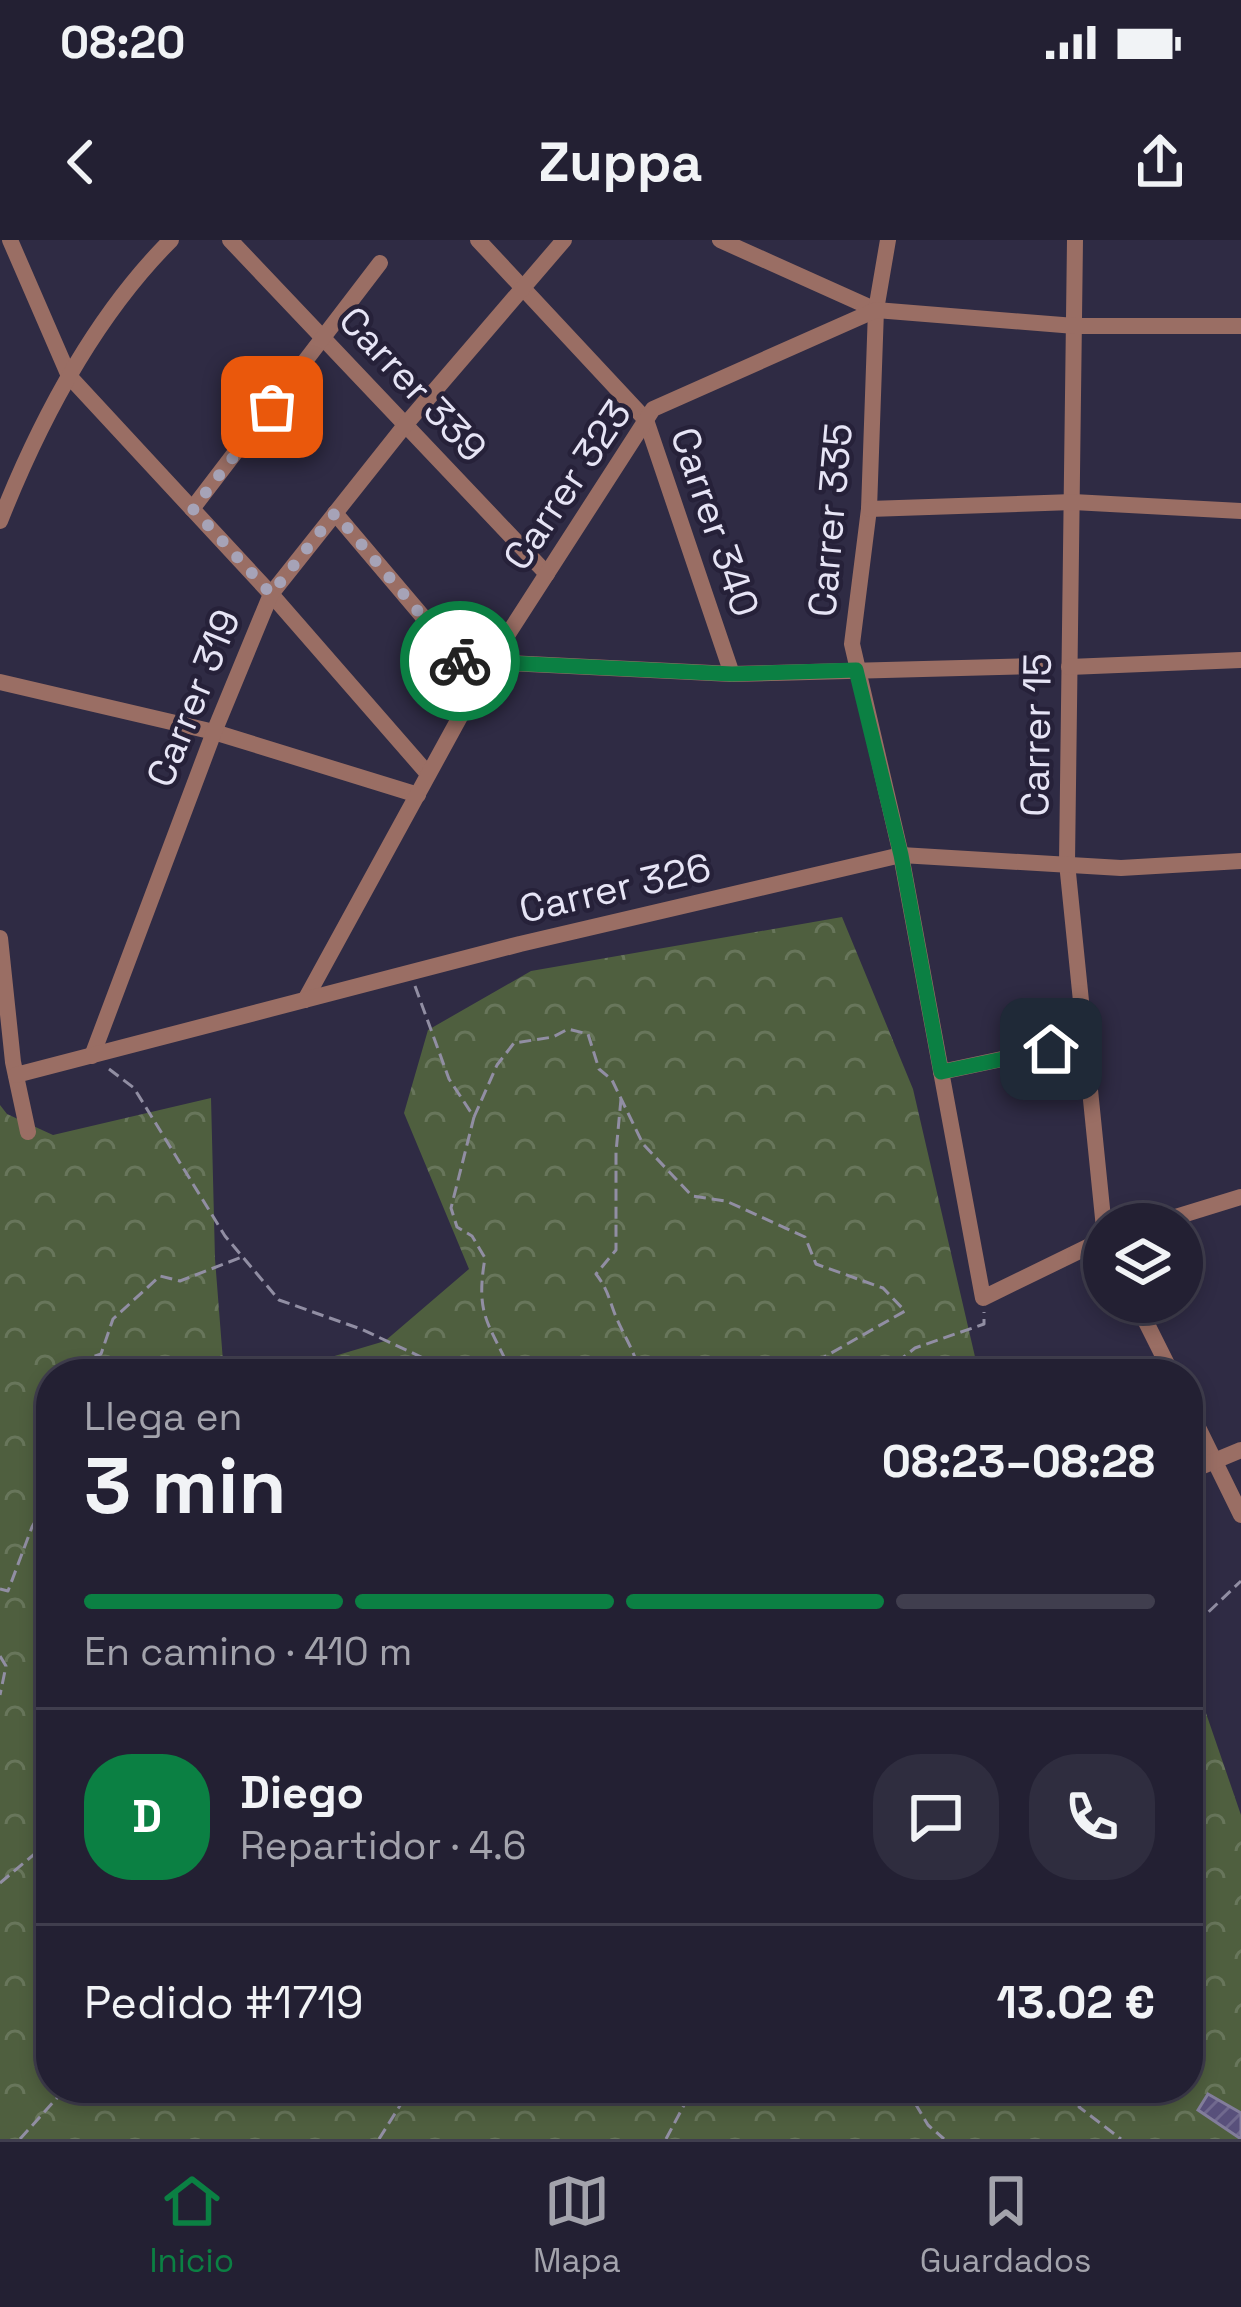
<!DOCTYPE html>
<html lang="es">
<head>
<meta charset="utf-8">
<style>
  :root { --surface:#232033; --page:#2f2d3f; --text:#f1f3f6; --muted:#a3a3ac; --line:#403e4e; --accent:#0b8043 }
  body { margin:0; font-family:"Space Grotesk",sans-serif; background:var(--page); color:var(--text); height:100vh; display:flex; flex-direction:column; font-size:45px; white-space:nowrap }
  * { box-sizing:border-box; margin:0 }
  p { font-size:39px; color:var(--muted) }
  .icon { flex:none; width:66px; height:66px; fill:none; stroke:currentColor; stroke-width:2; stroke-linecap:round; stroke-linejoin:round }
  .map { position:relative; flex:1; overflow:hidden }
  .panel { position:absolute; left:36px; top:1119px; width:1167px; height:744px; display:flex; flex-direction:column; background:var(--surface); border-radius:48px; box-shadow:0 6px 18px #0003,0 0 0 3px var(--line) }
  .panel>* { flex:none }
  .buttons { position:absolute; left:1083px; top:963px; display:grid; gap:24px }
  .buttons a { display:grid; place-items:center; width:120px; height:120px; border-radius:50%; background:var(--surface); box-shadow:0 6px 18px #0003,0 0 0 3px var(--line); font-size:60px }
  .pin { position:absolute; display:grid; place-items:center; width:102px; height:102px; color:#fff; margin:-51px; border-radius:24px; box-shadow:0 6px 18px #0006 }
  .courier { position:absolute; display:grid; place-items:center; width:120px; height:120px; margin:-60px; border:9px solid #0b8043; border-radius:50%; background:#fff; color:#222; box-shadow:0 3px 15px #0007 }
  .summary em { font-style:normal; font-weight:700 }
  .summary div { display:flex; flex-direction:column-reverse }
  .summary { display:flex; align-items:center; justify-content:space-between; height:204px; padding:0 48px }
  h1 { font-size:78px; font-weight:700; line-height:90px }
  .bar { display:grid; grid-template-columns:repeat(4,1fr); gap:18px 12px; align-content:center; height:144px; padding:0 48px }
  .bar i { height:15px; border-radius:9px; background:var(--line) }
  .bar .selected { background:var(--accent) }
  .bar p { grid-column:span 4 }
  .line { display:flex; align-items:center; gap:30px; padding:0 48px; border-top:3px solid var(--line) }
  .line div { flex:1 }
  .round { display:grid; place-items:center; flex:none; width:126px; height:126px; border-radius:48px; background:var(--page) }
  .status { display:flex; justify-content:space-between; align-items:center; height:84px; padding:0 60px; background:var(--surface); direction:ltr }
  .status svg { height:33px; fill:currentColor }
  header { display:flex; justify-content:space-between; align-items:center; height:156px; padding:0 48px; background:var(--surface); font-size:54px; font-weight:700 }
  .tabs { display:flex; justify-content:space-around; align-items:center; height:168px; border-top:3px solid var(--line); background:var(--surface); font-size:33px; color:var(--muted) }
  .tabs a { display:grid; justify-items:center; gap:6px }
  .tabs .selected { color:var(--accent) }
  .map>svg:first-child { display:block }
  .forest { fill:url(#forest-crowns) }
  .building { fill:url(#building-hatch); stroke:#827d9b; stroke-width:3 }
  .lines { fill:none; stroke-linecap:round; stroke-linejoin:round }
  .path { stroke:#918ea3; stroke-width:3; stroke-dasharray:12 6; stroke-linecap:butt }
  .street { stroke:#9a6e64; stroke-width:16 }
  .done { stroke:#a6a3b7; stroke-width:12; stroke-dasharray:0 21.6 }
  .route { stroke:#0b8043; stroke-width:15 }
  .labels { text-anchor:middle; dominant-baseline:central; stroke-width:9; stroke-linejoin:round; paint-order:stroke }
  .street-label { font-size:39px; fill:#e6e4f5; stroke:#262139 }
</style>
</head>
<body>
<div class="status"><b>08:20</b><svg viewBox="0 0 49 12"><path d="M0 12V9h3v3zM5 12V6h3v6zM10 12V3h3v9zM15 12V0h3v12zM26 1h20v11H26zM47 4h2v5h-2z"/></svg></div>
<header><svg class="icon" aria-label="back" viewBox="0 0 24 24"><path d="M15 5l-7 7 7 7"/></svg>Zuppa<svg class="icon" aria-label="share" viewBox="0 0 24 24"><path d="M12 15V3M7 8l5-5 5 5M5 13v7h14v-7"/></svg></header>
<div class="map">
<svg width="1241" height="1899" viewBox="0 0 1241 1899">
  <defs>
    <pattern id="forest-crowns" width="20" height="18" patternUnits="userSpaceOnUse" patternTransform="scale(3)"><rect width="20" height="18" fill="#4f5f3f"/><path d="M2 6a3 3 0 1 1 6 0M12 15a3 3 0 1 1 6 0" fill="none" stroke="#68765b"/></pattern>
    <pattern id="building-hatch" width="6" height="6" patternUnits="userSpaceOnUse" patternTransform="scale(3)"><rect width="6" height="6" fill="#58507b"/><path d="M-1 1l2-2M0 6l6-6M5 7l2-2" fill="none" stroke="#70698e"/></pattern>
  </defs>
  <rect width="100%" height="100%" fill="#2f2b44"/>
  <g class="forest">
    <polygon points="842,677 913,849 979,1134 274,1134 385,1101 469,1029 404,873 428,790 531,731"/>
    <polygon points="211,858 215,1019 224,1134 51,1134 51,1848 1188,1848 1188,1432 1196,1444 1241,1575 1241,1899 0,1899 0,865 7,874 53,895"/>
  </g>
  <polygon class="building" points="1208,1854 1241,1873 1241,1899 1198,1870"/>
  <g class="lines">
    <g class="path">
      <path d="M415,746L449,839L474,877L451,968L457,987L472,996L485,1018C475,1077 489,1082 512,1134"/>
      <polyline points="109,829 134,848 225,996 279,1060 361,1089 434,1123 445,1134"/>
      <path d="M621,859L616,912V1010L596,1034C606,1047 608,1055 613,1069C621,1092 634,1108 640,1134"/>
      <polyline points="474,877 497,825 514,803 553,797 568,789 588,794 599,829 612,840 643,904 692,956 726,961 805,997 816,1024 883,1048 905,1071 819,1120 807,1134"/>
      <polyline points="68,1134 70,1124 101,1114 113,1079 160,1036 180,1041 242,1017"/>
      <polyline points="882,1134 915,1108 984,1084 984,1072"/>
      <polyline points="0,1349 8,1351 32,1287 49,1257 45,1199 51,1186"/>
      <polyline points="1188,1355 1198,1382"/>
      <polyline points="0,1416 6,1426 0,1455"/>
      <path d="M1188,1618C1212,1545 1202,1457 1199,1381L1241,1341"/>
      <polyline points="0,1643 51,1600"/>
      <polyline points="906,1848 928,1885 944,1899"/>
      <polyline points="1090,1848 1079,1867 1121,1899"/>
      <polyline points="1079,1864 1080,1848"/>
      <polyline points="20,1899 66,1848"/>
      <polyline points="379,1899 411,1848"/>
      <polyline points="666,1899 691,1852 678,1848"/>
    </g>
    <g class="street">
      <polyline points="10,0 69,136 271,354 428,534"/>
      <polyline points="230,0 547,334"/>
      <polyline points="478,0 646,180 732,434"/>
      <polyline points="720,0 876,70"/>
      <polyline points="888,0 876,70 869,269 852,404 901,615 983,1058 1104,999"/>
      <polyline points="1075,0 1067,623 1104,988"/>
      <polyline points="192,269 380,23"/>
      <polyline points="869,269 1073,262 1241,271"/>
      <polyline points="335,273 479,443"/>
      <path d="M0,281C40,180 94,77 171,0"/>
      <polyline points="490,422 732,434 1035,426"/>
      <polyline points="1069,427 1241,420"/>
      <polyline points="0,442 214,492 418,555"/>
      <polyline points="0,698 13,822 28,892"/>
      <polyline points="305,760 490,422 653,169 876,70 1075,86 1241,86"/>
      <polyline points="92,816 214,492 271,354 406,184 564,0"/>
      <polyline points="941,832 1087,801"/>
      <polyline points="16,835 520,704 901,615 1121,628 1241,621"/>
      <polyline points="1153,984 1241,957"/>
      <polyline points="1136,1062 1172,1134"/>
      <polyline points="1188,1167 1241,1275"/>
      <polyline points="1188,1232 1241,1210"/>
    </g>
  </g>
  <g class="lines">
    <polyline class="done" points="272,167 193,269 271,354 335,273 460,421"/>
    <polyline class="route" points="460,421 478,443 490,422 732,434 856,430 901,615 941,832 1051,809"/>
  </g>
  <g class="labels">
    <g class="street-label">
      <text transform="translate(413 144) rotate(47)">Carrer 339</text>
      <text transform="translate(567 245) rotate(-56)">Carrer 323</text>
      <text transform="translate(830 280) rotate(-85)">Carrer 335</text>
      <text transform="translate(715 282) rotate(71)">Carrer 340</text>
      <text transform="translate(193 458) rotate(-68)">Carrer 319</text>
      <text transform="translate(1036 495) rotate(-89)">Carrer 15</text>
      <text transform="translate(615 648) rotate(-13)">Carrer 326</text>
    </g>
  </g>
</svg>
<div class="buttons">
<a><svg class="icon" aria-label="layers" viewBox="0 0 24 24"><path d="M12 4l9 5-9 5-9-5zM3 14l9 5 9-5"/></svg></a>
</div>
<div class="pin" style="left:272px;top:167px;background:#ea580c"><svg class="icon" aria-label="bag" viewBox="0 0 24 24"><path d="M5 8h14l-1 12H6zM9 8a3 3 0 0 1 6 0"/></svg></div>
<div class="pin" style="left:1051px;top:809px;background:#1f2937"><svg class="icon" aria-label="home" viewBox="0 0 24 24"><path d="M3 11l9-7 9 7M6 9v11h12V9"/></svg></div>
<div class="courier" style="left:460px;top:421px"><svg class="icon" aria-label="bike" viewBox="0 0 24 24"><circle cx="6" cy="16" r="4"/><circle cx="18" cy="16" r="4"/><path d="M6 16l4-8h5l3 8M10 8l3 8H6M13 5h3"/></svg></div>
<section class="panel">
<div class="summary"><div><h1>3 min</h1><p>Llega en</p></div><em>08:23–08:28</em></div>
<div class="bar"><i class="selected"></i><i class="selected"></i><i class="selected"></i><i></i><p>En camino · 410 m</p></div>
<div class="line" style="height:216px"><b class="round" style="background:var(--accent);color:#fff">D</b><div><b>Diego</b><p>Repartidor · 4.6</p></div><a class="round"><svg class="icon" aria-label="chat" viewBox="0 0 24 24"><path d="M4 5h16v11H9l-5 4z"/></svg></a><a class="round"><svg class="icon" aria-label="phone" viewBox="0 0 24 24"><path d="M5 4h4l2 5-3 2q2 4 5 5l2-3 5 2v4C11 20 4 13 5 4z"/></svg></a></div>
<div class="line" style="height:156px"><div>Pedido #1719</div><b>13.02 €</b></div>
</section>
</div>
<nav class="tabs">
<a class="selected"><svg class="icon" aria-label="home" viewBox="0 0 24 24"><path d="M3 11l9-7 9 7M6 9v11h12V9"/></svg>Inicio</a>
<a><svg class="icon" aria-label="map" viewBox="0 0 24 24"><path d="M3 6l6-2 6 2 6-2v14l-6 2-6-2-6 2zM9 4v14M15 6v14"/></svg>Mapa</a>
<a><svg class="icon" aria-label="saved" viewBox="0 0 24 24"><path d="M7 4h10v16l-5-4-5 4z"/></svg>Guardados</a>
</nav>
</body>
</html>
